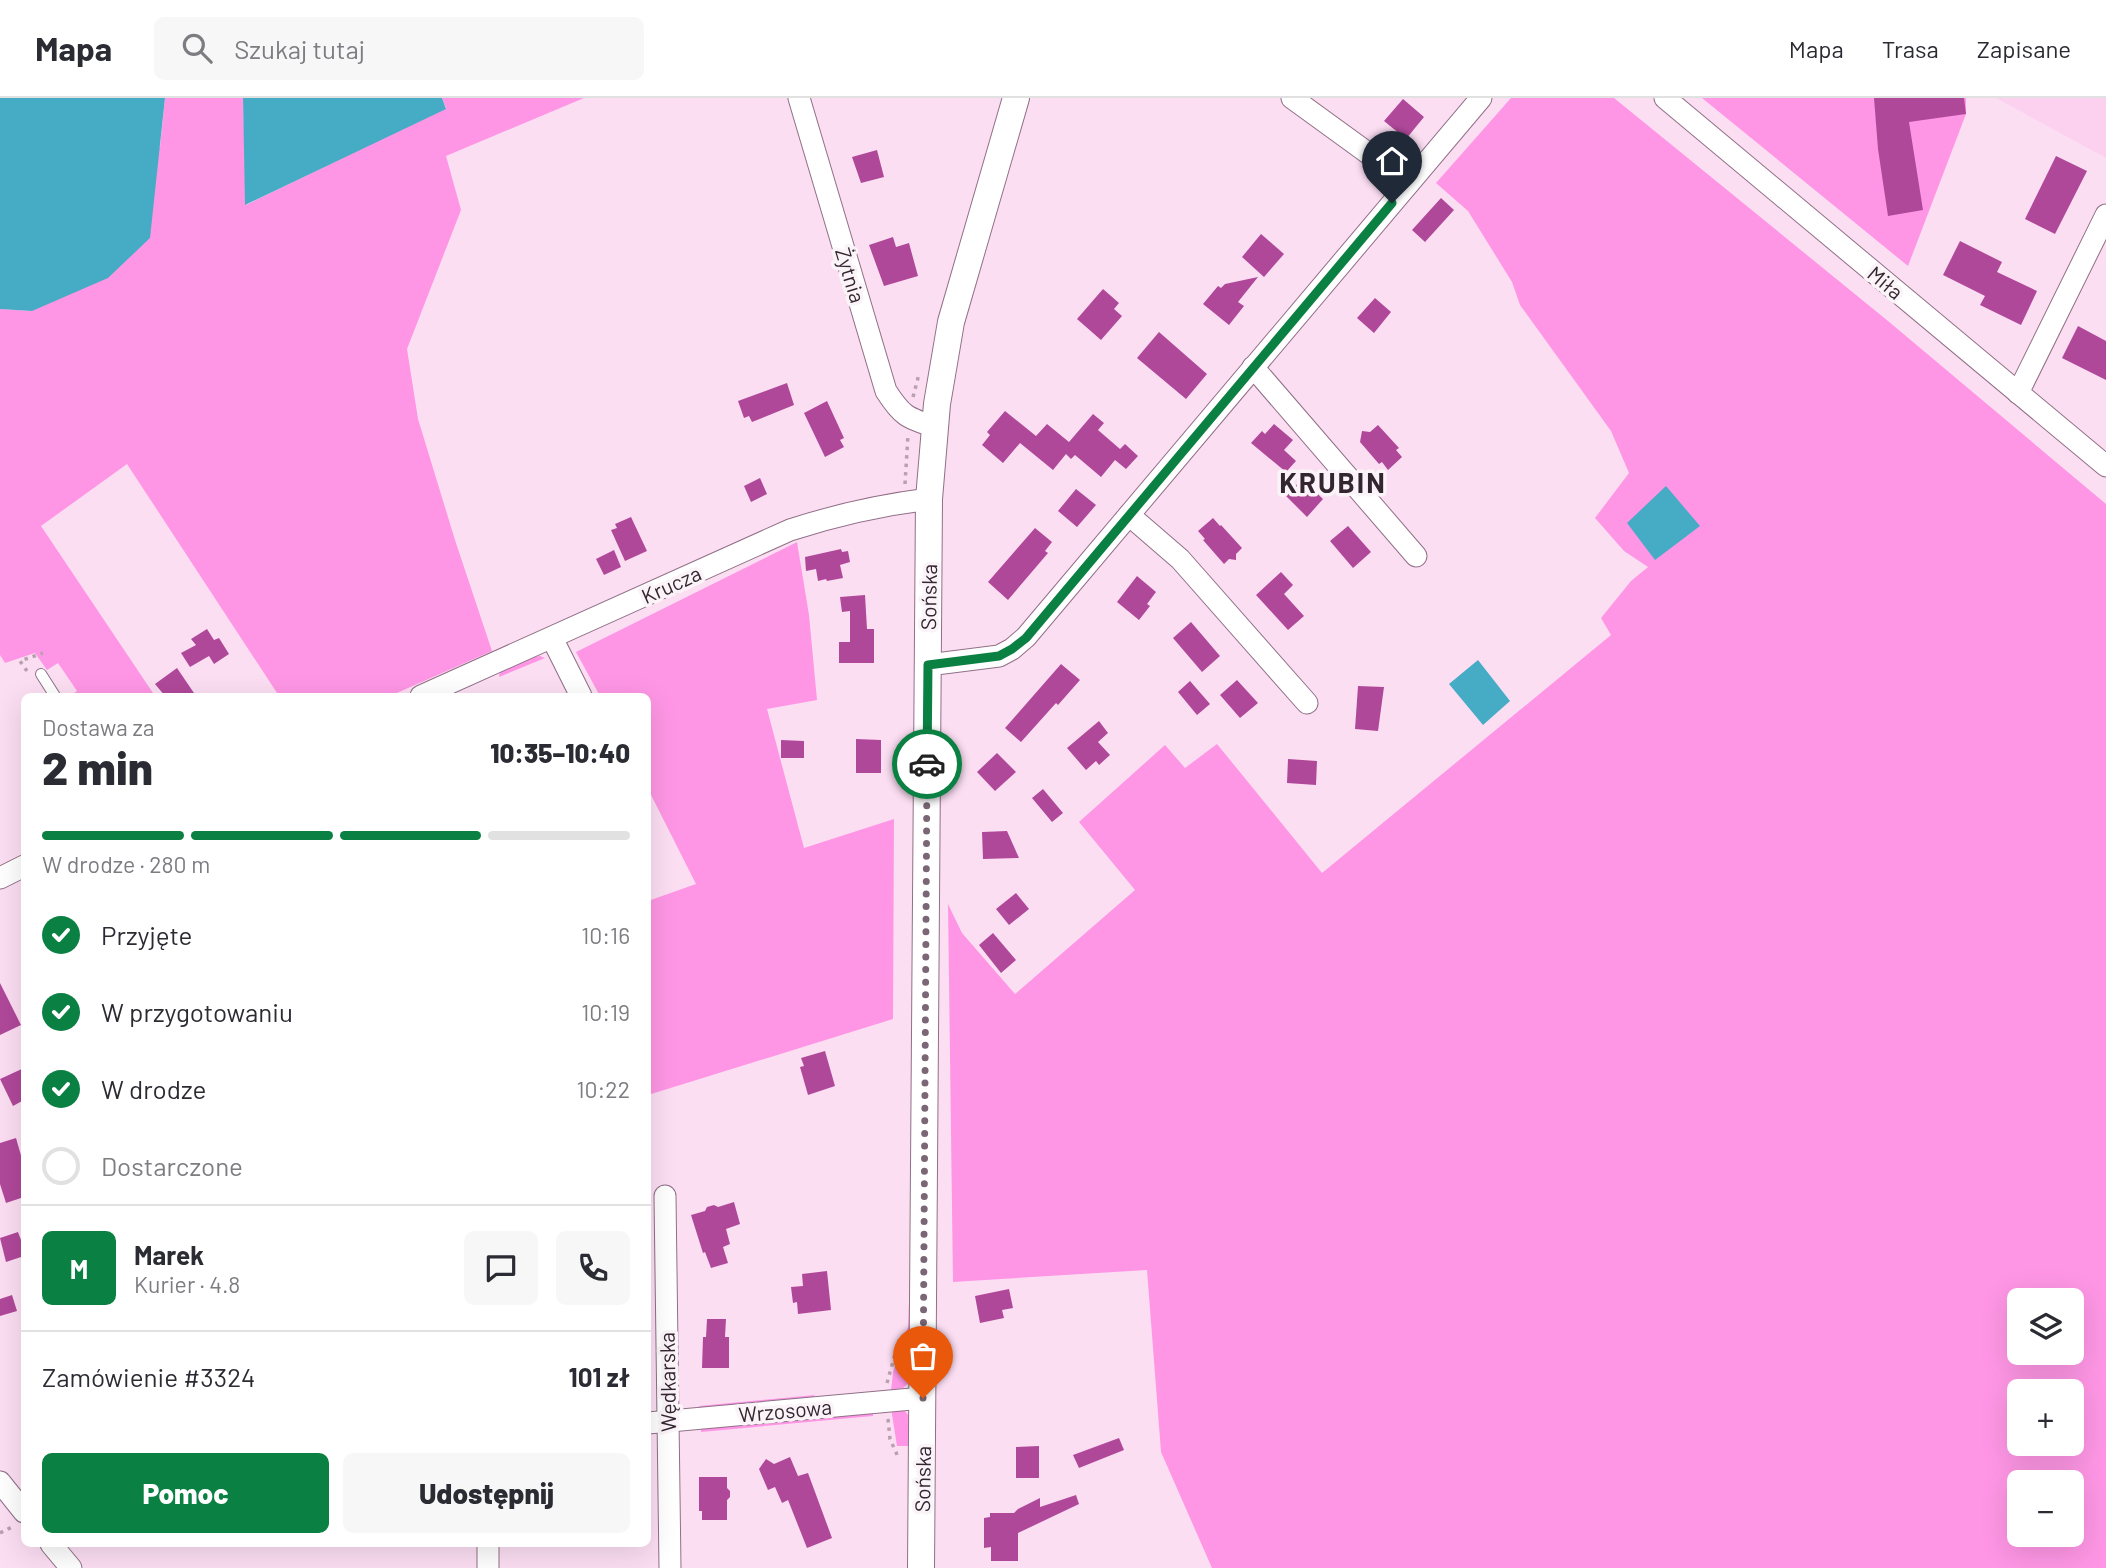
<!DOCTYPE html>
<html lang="pl">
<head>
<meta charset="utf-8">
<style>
  :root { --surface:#fff; --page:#f7f7f7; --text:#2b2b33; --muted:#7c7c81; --line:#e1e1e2; --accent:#0b8043 }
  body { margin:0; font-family:Barlow,sans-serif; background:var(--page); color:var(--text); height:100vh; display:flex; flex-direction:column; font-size:26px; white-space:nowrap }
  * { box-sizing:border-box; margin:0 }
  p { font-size:23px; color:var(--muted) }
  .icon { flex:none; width:38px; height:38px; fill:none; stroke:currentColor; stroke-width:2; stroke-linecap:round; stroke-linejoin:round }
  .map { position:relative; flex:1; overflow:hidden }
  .details { position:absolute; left:21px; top:595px; width:630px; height:854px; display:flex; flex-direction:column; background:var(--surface); border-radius:10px; box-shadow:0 7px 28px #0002 }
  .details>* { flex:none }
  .fabs { position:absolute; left:2007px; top:1190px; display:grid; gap:14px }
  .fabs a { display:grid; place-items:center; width:77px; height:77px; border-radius:10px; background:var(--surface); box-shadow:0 7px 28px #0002; font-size:35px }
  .pin { position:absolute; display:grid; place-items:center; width:60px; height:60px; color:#fff; margin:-72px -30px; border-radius:50% 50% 50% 0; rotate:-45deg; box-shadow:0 0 7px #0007 }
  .pin .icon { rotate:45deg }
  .courier { position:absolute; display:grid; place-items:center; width:70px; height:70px; margin:-35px; border:5px solid #0b8043; border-radius:50%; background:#fff; color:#222; box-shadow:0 2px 9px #0007 }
  .overview em { font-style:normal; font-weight:800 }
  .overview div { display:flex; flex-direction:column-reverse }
  .overview { display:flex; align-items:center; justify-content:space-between; height:119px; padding:0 21px }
  h1 { font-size:46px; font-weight:800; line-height:52px }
  .bar { display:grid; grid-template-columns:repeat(4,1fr); gap:10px 7px; align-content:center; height:84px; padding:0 21px }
  .bar i { height:9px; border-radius:5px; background:var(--line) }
  .bar .current { background:var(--accent) }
  .bar p { grid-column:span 4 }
  .line { display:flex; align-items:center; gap:18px; padding:0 21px; border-top:2px solid var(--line) }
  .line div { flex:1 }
  .round { display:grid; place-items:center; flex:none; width:74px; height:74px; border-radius:10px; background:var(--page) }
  ol { padding:0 21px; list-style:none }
  li { display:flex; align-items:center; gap:21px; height:77px }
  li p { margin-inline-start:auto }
  li .icon { padding:7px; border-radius:50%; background:var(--accent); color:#fff; stroke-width:4 }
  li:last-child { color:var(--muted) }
  li i { width:38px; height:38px; border:4px solid var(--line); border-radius:50% }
  .action { display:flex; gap:14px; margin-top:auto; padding:14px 21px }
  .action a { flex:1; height:80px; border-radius:10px; background:var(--accent); color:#fff; font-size:28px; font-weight:800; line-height:80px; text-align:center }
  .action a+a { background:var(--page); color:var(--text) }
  header { display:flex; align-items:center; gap:42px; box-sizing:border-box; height:98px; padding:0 35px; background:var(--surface); border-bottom:2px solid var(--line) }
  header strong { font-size:33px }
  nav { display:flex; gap:38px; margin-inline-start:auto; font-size:24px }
  .search { width:490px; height:63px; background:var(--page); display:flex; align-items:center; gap:18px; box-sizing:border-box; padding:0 24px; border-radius:10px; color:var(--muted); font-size:26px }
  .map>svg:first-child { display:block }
  .built { fill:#fcd1f0 }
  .green { fill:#fe96e5; fill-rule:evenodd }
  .water { fill:#46acc5 }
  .building { fill:#b0489a }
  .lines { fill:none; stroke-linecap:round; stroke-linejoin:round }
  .service-casing { stroke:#907087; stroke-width:12 }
  .minor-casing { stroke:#907087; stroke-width:23 }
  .tertiary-casing { stroke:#907087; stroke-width:28 }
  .path { stroke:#b9a0b1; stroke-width:3.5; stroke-dasharray:3.5 5; stroke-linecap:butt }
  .service { stroke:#fff; stroke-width:10 }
  .minor { stroke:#fff; stroke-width:21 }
  .tertiary { stroke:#fff; stroke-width:26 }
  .done { stroke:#7a6674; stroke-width:7; stroke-dasharray:0 12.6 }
  .route { stroke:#0b8043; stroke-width:9 }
  .labels { text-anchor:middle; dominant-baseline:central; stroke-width:7; stroke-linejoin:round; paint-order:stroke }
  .street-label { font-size:21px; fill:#342630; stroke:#faf3f8 }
  .district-label { font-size:28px; font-weight:bold; letter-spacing:2px; fill:#342630; stroke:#faf3f8 }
</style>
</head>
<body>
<header>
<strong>Mapa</strong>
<div class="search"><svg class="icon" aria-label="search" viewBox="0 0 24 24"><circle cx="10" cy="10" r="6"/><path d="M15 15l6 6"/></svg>Szukaj tutaj</div>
<nav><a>Mapa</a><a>Trasa</a><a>Zapisane</a></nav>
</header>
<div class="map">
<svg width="2106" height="1470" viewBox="0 0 2106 1470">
  <rect width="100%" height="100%" fill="#fcdef3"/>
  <polygon class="built" points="1996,0 2106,0 2106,60"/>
  <g class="green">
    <polygon points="165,0 243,0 246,107 446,10 442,0 584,0 446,58 461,112 407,251 418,321 455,442 492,553 390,598 279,598 127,366 41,428 155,598 70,598 77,593 58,565 47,572 35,555 5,565 0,557 0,211 32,213 160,49"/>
    <path d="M1511,0H1614L1888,223L2106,406V1470H1212L1161,1354L1147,1172L953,1184L948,806L962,835L1015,896L1135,792L1079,724L1165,647L1185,670L1217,646L1322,775L1611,537L1601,520L1631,483L1648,469L1624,453L1595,420L1629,375L1611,333L1520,207L1512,184L1468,113L1436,85ZM2020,1202H2072V1255H2020ZM2020,1293H2072V1346H2020ZM2020,1384H2072V1437H2020Z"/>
    <polygon points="1702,0 1966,0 1966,16 1908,168"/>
    <polygon points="797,444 809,517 817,602 767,611 804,750 894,721 893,921 648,997 648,803 696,786 648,691 648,598 600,598 576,554"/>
    <polygon points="540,558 545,560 499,579 500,573 533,559"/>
    <polygon points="910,1181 911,1283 903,1290 891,1293 893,1274 908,1229"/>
    <polygon points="815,1297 812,1301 699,1312 699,1308"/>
    <polygon points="891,1310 903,1311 909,1318 909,1348 897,1348"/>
    <polygon points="873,1312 873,1318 701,1334 701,1329"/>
  </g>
  <g class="water">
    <polygon points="0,0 165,0 150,140 108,180 32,213 0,211"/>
    <polygon points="243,0 442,0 446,11 245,107"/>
    <polygon points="1666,388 1700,428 1655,462 1627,425"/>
    <polygon points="1478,562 1510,603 1483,627 1449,586"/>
  </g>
  <g class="building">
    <polygon points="1874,0 1964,0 1966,16 1909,24 1923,112 1888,118 1878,51"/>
    <polygon points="1403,1 1424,19 1406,41 1384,23"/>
    <polygon points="877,52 884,79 861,85 852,59"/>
    <polygon points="2056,58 2087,73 2055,136 2025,121"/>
    <polygon points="1441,100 1454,112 1425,144 1412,132"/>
    <polygon points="1261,136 1284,156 1264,179 1242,159"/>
    <polygon points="893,139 896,149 909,145 918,178 884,188 869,147"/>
    <polygon points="1960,143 2002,164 1997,174 2037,193 2021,227 1980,207 1985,198 1943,177"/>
    <polygon points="1258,179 1238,204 1244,208 1229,227 1203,206 1218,188 1221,190 1225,186"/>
    <polygon points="1103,191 1119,205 1114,211 1122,218 1101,242 1077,221"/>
    <polygon points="1375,200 1391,214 1374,235 1357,220"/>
    <polygon points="2078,228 2106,243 2106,282 2062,260"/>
    <polygon points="1159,234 1207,276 1186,301 1137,260"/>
    <polygon points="787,285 794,307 752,324 749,318 744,320 738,303"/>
    <polygon points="827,303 844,340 840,342 844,349 825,359 804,315"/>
    <polygon points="1005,313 1036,338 1047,326 1069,344 1093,316 1104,325 1098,332 1120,351 1125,346 1138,358 1126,371 1115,362 1101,379 1075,357 1071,361 1066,356 1053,372 1020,345 1003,365 982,347 990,337 987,334"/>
    <polygon points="1274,326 1293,342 1284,352 1296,363 1286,374 1251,345 1262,333 1265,336"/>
    <polygon points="1378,327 1399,350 1396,352 1402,359 1388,372 1382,364 1379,366 1360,344 1362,333 1370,334"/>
    <polygon points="760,380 767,396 751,404 744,388"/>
    <polygon points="1302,381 1323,401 1307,419 1286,398"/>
    <polygon points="1076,391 1096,407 1077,429 1058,413"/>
    <polygon points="631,419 647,453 625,463 611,432 617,430 615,426"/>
    <polygon points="1213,420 1220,428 1221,427 1242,450 1236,456 1236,462 1229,461 1224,466 1203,442 1205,441 1198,433"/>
    <polygon points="1348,428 1371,454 1353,470 1330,443"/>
    <polygon points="1035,430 1052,444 1045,453 1048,455 1008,502 988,484"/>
    <polygon points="841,451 842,454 848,453 850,464 840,467 843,480 827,483 826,481 818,483 816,471 806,473 805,459"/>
    <polygon points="614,452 621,469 604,477 596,461"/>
    <polygon points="1281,474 1293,487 1284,496 1304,518 1288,532 1256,497"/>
    <polygon points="1137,478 1156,494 1147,506 1150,508 1139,522 1117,504"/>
    <polygon points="865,497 867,531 874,531 874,565 839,565 839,544 850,544 850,513 842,514 840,499"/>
    <polygon points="1191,524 1220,558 1202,574 1173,540"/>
    <polygon points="207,531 214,542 219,540 229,556 214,566 209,558 190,569 181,555 196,547 191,541"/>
    <polygon points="1061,566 1080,582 1058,607 1056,605 1021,644 1005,630"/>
    <polygon points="177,570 196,598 165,598 155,586"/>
    <polygon points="1237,582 1258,605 1240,620 1220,597"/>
    <polygon points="1190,583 1210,606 1197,617 1178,594"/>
    <polygon points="1358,588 1384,589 1378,633 1355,631"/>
    <polygon points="1099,623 1108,635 1098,644 1110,657 1099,667 1096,663 1086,672 1067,650"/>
    <polygon points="856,641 881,642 881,675 856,675"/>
    <polygon points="781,642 804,643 804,660 781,660"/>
    <polygon points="997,655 1016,674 995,693 977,674"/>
    <polygon points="1288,661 1317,663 1316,687 1287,685"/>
    <polygon points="1043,691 1063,715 1052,724 1032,700"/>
    <polygon points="1007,733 1019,760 983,761 982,734"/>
    <polygon points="1016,795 1029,811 1009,827 996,811"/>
    <polygon points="993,835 1016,862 1001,875 979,847"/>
    <polygon points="0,885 21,927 0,937"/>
    <polygon points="825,953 835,988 808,997 800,969 804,968 801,960"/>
    <polygon points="24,970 24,1002 13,1008 0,981"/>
    <polygon points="16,1040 24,1068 24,1099 6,1105 0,1086 0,1045"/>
    <polygon points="734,1104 740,1126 726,1131 730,1146 723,1149 728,1165 711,1170 705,1154 703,1155 691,1117 705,1113 707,1109 714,1107 718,1109"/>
    <polygon points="18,1134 21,1142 24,1141 24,1158 6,1164 0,1140"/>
    <polygon points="827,1173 831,1212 798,1216 797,1204 793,1205 791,1189 803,1188 802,1176"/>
    <polygon points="1009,1191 1013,1210 1002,1212 1004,1220 980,1225 975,1198"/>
    <polygon points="12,1197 17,1213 0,1218 0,1201"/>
    <polygon points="707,1221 726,1221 725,1239 729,1239 729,1270 702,1270 703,1239 706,1239"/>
    <polygon points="1119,1340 1124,1352 1079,1370 1073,1357"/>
    <polygon points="1039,1348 1039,1380 1016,1380 1016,1349"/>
    <polygon points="790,1359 798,1378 808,1375 832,1440 807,1450 788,1402 782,1405 775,1389 768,1392 759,1371 766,1361 774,1366"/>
    <polygon points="699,1379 727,1379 727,1390 730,1393 730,1399 727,1402 727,1422 702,1422 702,1413 699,1413"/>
    <polygon points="1076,1397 1079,1406 1018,1435 1018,1463 991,1463 991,1449 984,1450 984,1420 990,1419 990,1415 1014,1415 1018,1411 1040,1400 1040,1409"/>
  </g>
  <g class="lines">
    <defs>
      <polyline id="service" points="41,576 55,598"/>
      <g id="minor">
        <path d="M799,0L886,293C902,318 907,320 935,329"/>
        <polyline points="1292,0 1409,85"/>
        <polyline points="1665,0 2106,368"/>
        <polyline points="1253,269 1416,458"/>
        <polyline points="2018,295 2106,117"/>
        <polyline points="1129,417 1180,461 1307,605"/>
        <polyline points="552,540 581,598"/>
        <polyline points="928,567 999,558 1012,551 1026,539 1481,0"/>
        <path d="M421,598L790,432C836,417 881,407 929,401"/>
        <polyline points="0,780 24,768"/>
        <polyline points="665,1098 670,1470"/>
        <polyline points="648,1325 923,1300"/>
        <polyline points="0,1384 24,1414"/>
        <polyline points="51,1446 71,1470"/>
        <polyline points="488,1446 488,1470"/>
      </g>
      <polyline id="tertiary" points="921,1470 929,401 937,306 951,224 1016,0"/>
    </defs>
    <use href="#service" class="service-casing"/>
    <use href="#minor" class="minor-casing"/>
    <use href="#tertiary" class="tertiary-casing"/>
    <g class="path">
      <polyline points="913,299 919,276"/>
      <polyline points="905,386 908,337"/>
      <polyline points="27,573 20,563 43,555"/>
      <polyline points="887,1285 899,1242"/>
      <polyline points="888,1321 890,1341 899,1361"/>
      <polyline points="0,1435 14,1428"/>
    </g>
    <use href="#service" class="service"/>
    <use href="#minor" class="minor"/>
    <use href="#tertiary" class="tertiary"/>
  </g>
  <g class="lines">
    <polyline class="done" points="923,1300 927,666"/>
    <polyline class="route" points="927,666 928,567 999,558 1012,551 1026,540 1392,105"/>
  </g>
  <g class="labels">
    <g class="street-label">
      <text transform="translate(851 177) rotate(73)">Żytnia</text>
      <text transform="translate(1886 184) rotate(40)">Miła</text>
      <text transform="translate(671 486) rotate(-24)">Krucza</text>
      <text transform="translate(928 499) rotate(-89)">Sońska</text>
      <text transform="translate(667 1284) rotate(-91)">Wędkarska</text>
      <text transform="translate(785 1312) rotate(-5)">Wrzosowa</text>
      <text transform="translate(922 1381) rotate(-89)">Sońska</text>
    </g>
    <g class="district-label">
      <text x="1333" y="384">KRUBIN</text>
    </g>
  </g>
</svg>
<div class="fabs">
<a><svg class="icon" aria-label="layers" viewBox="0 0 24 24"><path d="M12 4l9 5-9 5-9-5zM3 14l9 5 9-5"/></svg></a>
<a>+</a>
<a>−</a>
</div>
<div class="pin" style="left:923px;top:1300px;background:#ea580c"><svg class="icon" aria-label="bag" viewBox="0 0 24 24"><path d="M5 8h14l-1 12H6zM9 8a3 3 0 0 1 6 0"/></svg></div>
<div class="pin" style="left:1392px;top:105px;background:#1f2937"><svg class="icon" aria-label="home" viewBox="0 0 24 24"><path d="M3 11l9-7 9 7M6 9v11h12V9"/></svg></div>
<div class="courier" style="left:927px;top:666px"><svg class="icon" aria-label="car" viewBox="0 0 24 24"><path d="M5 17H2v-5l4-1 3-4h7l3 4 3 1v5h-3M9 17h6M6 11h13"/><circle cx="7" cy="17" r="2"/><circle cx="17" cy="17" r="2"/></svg></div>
<section class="details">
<div class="overview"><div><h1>2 min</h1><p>Dostawa za</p></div><em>10:35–10:40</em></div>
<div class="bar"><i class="current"></i><i class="current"></i><i class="current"></i><i></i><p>W drodze · 280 m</p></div>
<ol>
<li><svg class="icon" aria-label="check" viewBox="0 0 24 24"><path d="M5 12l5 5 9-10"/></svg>Przyjęte<p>10:16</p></li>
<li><svg class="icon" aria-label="check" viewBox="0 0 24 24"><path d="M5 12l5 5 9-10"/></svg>W przygotowaniu<p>10:19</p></li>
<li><svg class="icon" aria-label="check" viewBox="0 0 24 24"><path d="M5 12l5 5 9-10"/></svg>W drodze<p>10:22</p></li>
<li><i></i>Dostarczone</li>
</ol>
<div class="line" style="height:126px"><b class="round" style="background:var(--accent);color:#fff">M</b><div><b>Marek</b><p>Kurier · 4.8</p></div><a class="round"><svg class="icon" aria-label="chat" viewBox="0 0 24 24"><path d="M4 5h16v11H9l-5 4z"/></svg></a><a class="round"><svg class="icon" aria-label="phone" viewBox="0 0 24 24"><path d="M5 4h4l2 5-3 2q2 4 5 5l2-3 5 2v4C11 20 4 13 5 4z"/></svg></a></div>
<div class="line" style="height:91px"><div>Zamówienie #3324</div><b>101 zł</b></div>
<div class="action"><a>Pomoc</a><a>Udostępnij</a></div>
</section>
</div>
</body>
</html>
